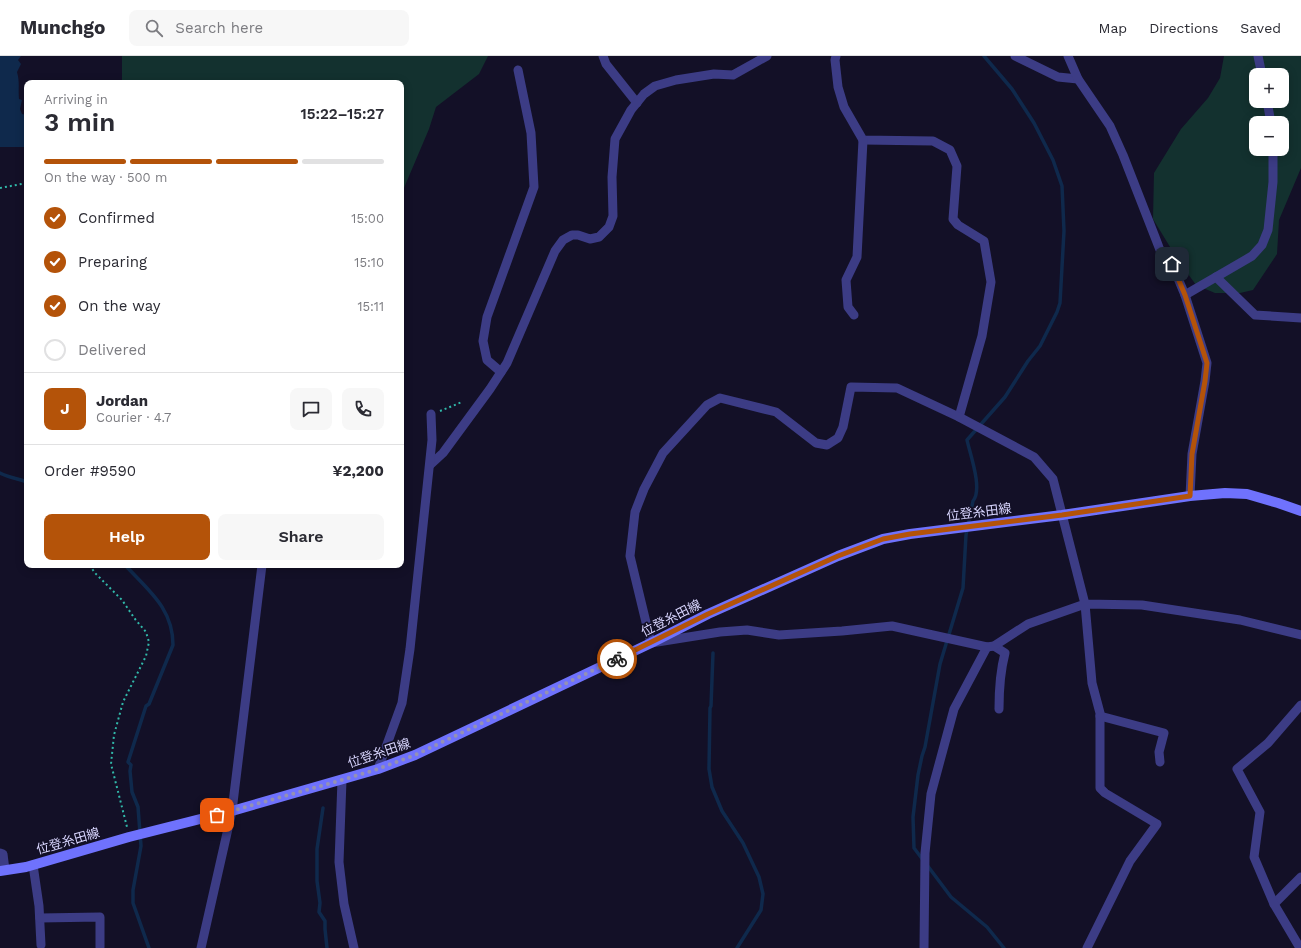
<!DOCTYPE html>
<html lang="en">
<head>
<meta charset="utf-8">
<style>
  :root { --surface:#fff; --page:#f7f7f7; --text:#2b2b33; --muted:#7c7c81; --line:#e1e1e2; --accent:#b45309 }
  body { margin:0; font-family:"Work Sans","Noto Sans JP",sans-serif; background:var(--page); color:var(--text); height:100vh; display:flex; flex-direction:column; font-size:15px; white-space:nowrap }
  * { box-sizing:border-box; margin:0 }
  p { font-size:13px; color:var(--muted) }
  .icon { flex:none; width:22px; height:22px; fill:none; stroke:currentColor; stroke-width:2; stroke-linecap:round; stroke-linejoin:round }
  .map { position:relative; flex:1; overflow:hidden }
  .details { position:absolute; left:24px; top:24px; width:380px; height:488px; display:flex; flex-direction:column; background:var(--surface); border-radius:8px; box-shadow:0 2px 10px #0003 }
  .details>* { flex:none }
  .tools { position:absolute; left:1249px; top:12px; display:grid; gap:8px }
  .tools a { display:grid; place-items:center; width:40px; height:40px; border-radius:8px; background:var(--surface); box-shadow:0 2px 10px #0003; font-size:20px }
  .pin { position:absolute; display:grid; place-items:center; width:34px; height:34px; color:#fff; margin:-17px; border-radius:8px; box-shadow:0 2px 6px #0006 }
  .courier { position:absolute; display:grid; place-items:center; width:40px; height:40px; margin:-20px; border:3px solid #b45309; border-radius:50%; background:#fff; color:#222; box-shadow:0 1px 5px #0007 }
  .headline em { font-style:normal; font-weight:600 }
  .headline div { display:flex; flex-direction:column-reverse }
  .headline { display:flex; align-items:center; justify-content:space-between; height:68px; padding:0 20px }
  h1 { font-size:26px; font-weight:600; line-height:30px }
  .bar { display:grid; grid-template-columns:repeat(4,1fr); gap:6px 4px; align-content:center; height:48px; padding:0 20px }
  .bar i { height:5px; border-radius:3px; background:var(--line) }
  .bar .selected { background:var(--accent) }
  .bar p { grid-column:span 4 }
  .line { display:flex; align-items:center; gap:10px; padding:0 20px; border-top:1px solid var(--line) }
  .line div { flex:1 }
  .round { display:grid; place-items:center; flex:none; width:42px; height:42px; border-radius:8px; background:var(--page) }
  ol { padding:0 20px; list-style:none }
  li { display:flex; align-items:center; gap:12px; height:44px }
  li p { margin-inline-start:auto }
  li .icon { padding:4px; border-radius:50%; background:var(--accent); color:#fff; stroke-width:4 }
  li:last-child { color:var(--muted) }
  li i { width:22px; height:22px; border:2px solid var(--line); border-radius:50% }
  .action { display:flex; gap:8px; margin-top:auto; padding:8px 20px }
  .action a { flex:1; height:46px; border-radius:8px; background:var(--accent); color:#fff; font-size:16px; font-weight:600; line-height:46px; text-align:center }
  .action a+a { background:var(--page); color:var(--text) }
  header { display:flex; align-items:center; gap:24px; box-sizing:border-box; height:56px; padding:0 20px; background:var(--surface); border-bottom:1px solid var(--line) }
  header strong { font-size:19px }
  nav { display:flex; gap:22px; margin-inline-start:auto; font-size:14px }
  .search { width:280px; height:36px; background:var(--page); display:flex; align-items:center; gap:10px; box-sizing:border-box; padding:0 14px; border-radius:8px; color:var(--muted); font-size:15px }
  .map>svg:first-child { display:block }
  .green { fill:#13312f; fill-rule:evenodd }
  .water { fill:#0f294c }
  .lines { fill:none; stroke-linecap:round; stroke-linejoin:round }
  .stream { stroke:#0f294c; stroke-width:3.5 }
  .path { stroke:#31b8a9; stroke-width:2; stroke-dasharray:2 3; stroke-linecap:butt }
  .minor { stroke:#3c3c85; stroke-width:9 }
  .secondary { stroke:#6f72fd; stroke-width:10 }
  .done { stroke:#9491b3; stroke-width:4; stroke-dasharray:0 7.2 }
  .route { stroke:#b45309; stroke-width:5 }
  .labels { text-anchor:middle; dominant-baseline:central; stroke-width:3.5; stroke-linejoin:round; paint-order:stroke }
  .street-label { font-size:13px; fill:#d9d6ff; stroke:#131027 }
</style>
</head>
<body>
<header>
<strong>Munchgo</strong>
<div class="search"><svg class="icon" aria-label="search" viewBox="0 0 24 24"><circle cx="10" cy="10" r="6"/><path d="M15 15l6 6"/></svg>Search here</div>
<nav><a>Map</a><a>Directions</a><a>Saved</a></nav>
</header>
<div class="map">
<svg width="1301" height="892" viewBox="0 0 1301 892">
  <rect width="100%" height="100%" fill="#131027"/>
  <g class="green">
    <polygon points="122,0 488,0 479,18 436,51 429,73 401,139 401,27 122,27"/>
    <path d="M1224,0H1301V112L1279,164L1277,198L1253,234L1240,237H1215L1196,229L1178,204L1153,163L1154,117L1181,73L1208,42L1220,22ZM1256,19H1282V45H1256ZM1256,67H1282V93H1256Z"/>
  </g>
  <path class="water" d="M0,0H21L18,4L21,8L17,16C20,27 18,32 19,43L22,44L20,53L22,58L27,59V91H0Z"/>
  <g class="lines">
    <g class="stream">
      <path d="M0,417C10,422 16,422 27,426"/>
      <path d="M125,509C148,534 173,552 173,589L149,648L146,650L128,706L131,709L130,715L132,736L138,751L141,790L133,834V847L149,892"/>
      <polyline points="713,597 711,650 710,652 709,713 712,731 722,755 743,787 759,821 763,838 761,854 737,892"/>
      <polyline points="323,752 317,793 317,825 320,847 319,856 325,865 325,873 327,892"/>
      <path d="M923,804L914,792L913,761L918,719L922,700L925,691L940,608L963,532L966,479L973,445C983,433 970,398 967,384L1005,341L1028,305L1040,290L1057,256L1060,247L1064,175L1062,130L1053,104L1034,67L1012,33L984,0"/>
      <polyline points="927,809 951,841 987,871 1004,892"/>
    </g>
    <g class="path">
      <polyline points="0,132 27,127"/>
      <polyline points="440,355 462,346"/>
      <polyline points="90,509 94,516 122,544 135,563 146,576 149,586 146,600 123,646 114,679 111,708 127,771"/>
    </g>
    <g class="minor">
      <polyline points="603,0 606,8 637,47"/>
      <polyline points="836,0 835,4 838,31 844,51 863,84 933,85 950,94 957,110 953,163 958,169 984,185 991,226 982,280 959,361"/>
      <polyline points="1015,0 1058,21 1078,23"/>
      <polyline points="1068,0 1078,23 1110,70 1123,99 1155,181 1160,194 1172,208 1185,239 1207,307 1205,325 1192,398 1190,440"/>
      <polyline points="1258,0 1262,19"/>
      <polyline points="1267,45 1271,67"/>
      <polyline points="1216,221 1255,259 1301,262"/>
      <polyline points="1185,239 1252,200 1262,189 1268,174 1273,126 1273,93"/>
      <polyline points="854,259 848,251 846,224 857,201 863,84"/>
      <polyline points="501,316 487,304 483,285 487,261 534,131 531,77 518,14"/>
      <polyline points="430,409 443,397 490,333 507,307 555,195 563,184 572,179 578,179 590,183 599,181 609,171 613,160 612,121 615,83 631,54 644,38 655,30 676,24 714,18 733,19 767,0"/>
      <path d="M994,590L1005,597C1000,616 999,633 999,653"/>
      <polyline points="1100,660 1164,677 1159,696 1160,706"/>
      <polyline points="378,713 402,647 410,593 432,384 431,358"/>
      <polyline points="342,724 339,806 344,848 354,892"/>
      <polyline points="0,797 3,798 5,814"/>
      <polyline points="33,809 39,850 41,889"/>
      <polyline points="1274,848 1301,821"/>
      <polyline points="40,862 100,861 100,891"/>
      <polyline points="201,892 232,755 262,509"/>
      <polyline points="924,892 925,797 931,738 954,653 987,591"/>
      <polyline points="1087,892 1130,805 1157,768 1105,737 1100,732 1100,657 1092,627 1085,548 1053,423 1034,401 959,361 897,332 851,331 843,371 838,382 827,389 816,387 776,356 720,342 707,349 663,397 644,433 635,456 630,500 651,587 720,576 747,574 779,579 842,575 892,570 987,591 994,590 1028,568 1085,548 1142,549 1240,564 1301,579"/>
      <polyline points="1300,892 1274,848 1254,801 1260,756 1237,713 1268,687 1301,649"/>
    </g>
    <polyline class="secondary" points="0,815 26,811 129,781 232,755 378,713 415,699 651,587 708,558 838,500 883,483 910,478 1062,459 1190,440 1225,437 1247,438 1278,447 1301,455"/>
  </g>
  <g class="lines">
    <polyline class="done" points="217,759 342,724 378,713 415,699 617,603"/>
    <polyline class="route" points="617,603 708,558 838,500 883,483 910,478 1062,459 1190,440 1192,398 1205,325 1207,307 1185,239 1172,208"/>
  </g>
  <g class="labels">
    <g class="street-label">
      <text transform="translate(979 456) rotate(-7)">位登糸田線</text>
      <text transform="translate(671 562) rotate(-27)">位登糸田線</text>
      <text transform="translate(379 697) rotate(-19)">位登糸田線</text>
      <text transform="translate(68 785) rotate(-16)">位登糸田線</text>
    </g>
  </g>
</svg>
<div class="tools">
<a>+</a>
<a>−</a>
</div>
<div class="pin" style="left:217px;top:759px;background:#ea580c"><svg class="icon" aria-label="bag" viewBox="0 0 24 24"><path d="M5 8h14l-1 12H6zM9 8a3 3 0 0 1 6 0"/></svg></div>
<div class="pin" style="left:1172px;top:208px;background:#1f2937"><svg class="icon" aria-label="home" viewBox="0 0 24 24"><path d="M3 11l9-7 9 7M6 9v11h12V9"/></svg></div>
<div class="courier" style="left:617px;top:603px"><svg class="icon" aria-label="bike" viewBox="0 0 24 24"><circle cx="6" cy="16" r="4"/><circle cx="18" cy="16" r="4"/><path d="M6 16l4-8h5l3 8M10 8l3 8H6M13 5h3"/></svg></div>
<section class="details">
<div class="headline"><div><h1>3 min</h1><p>Arriving in</p></div><em>15:22–15:27</em></div>
<div class="bar"><i class="selected"></i><i class="selected"></i><i class="selected"></i><i></i><p>On the way · 500 m</p></div>
<ol>
<li><svg class="icon" aria-label="check" viewBox="0 0 24 24"><path d="M5 12l5 5 9-10"/></svg>Confirmed<p>15:00</p></li>
<li><svg class="icon" aria-label="check" viewBox="0 0 24 24"><path d="M5 12l5 5 9-10"/></svg>Preparing<p>15:10</p></li>
<li><svg class="icon" aria-label="check" viewBox="0 0 24 24"><path d="M5 12l5 5 9-10"/></svg>On the way<p>15:11</p></li>
<li><i></i>Delivered</li>
</ol>
<div class="line" style="height:72px"><b class="round" style="background:var(--accent);color:#fff">J</b><div><b>Jordan</b><p>Courier · 4.7</p></div><a class="round"><svg class="icon" aria-label="chat" viewBox="0 0 24 24"><path d="M4 5h16v11H9l-5 4z"/></svg></a><a class="round"><svg class="icon" aria-label="phone" viewBox="0 0 24 24"><path d="M5 4h4l2 5-3 2q2 4 5 5l2-3 5 2v4C11 20 4 13 5 4z"/></svg></a></div>
<div class="line" style="height:52px"><div>Order #9590</div><b>¥2,200</b></div>
<div class="action"><a>Help</a><a>Share</a></div>
</section>
</div>
</body>
</html>
